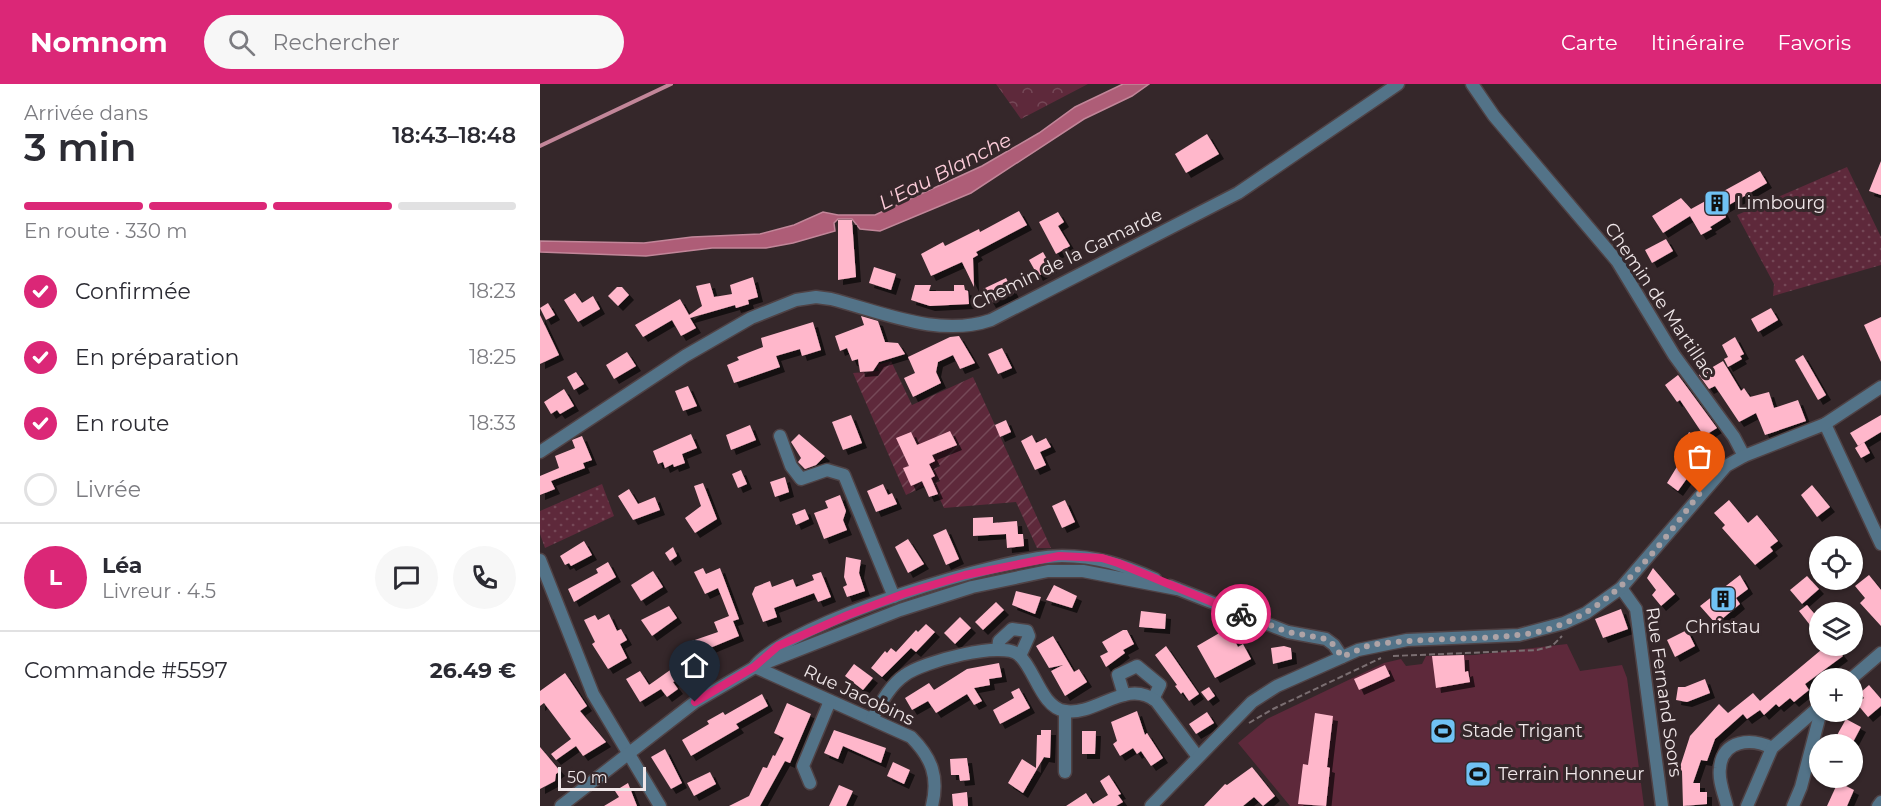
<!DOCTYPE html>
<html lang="fr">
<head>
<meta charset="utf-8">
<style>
  :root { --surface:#fff; --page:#f7f7f7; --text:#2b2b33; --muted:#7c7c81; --line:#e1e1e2; --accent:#db2777 }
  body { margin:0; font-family:Montserrat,sans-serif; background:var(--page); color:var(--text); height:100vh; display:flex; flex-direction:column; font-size:22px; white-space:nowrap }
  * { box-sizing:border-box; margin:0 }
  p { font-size:20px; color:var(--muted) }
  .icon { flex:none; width:33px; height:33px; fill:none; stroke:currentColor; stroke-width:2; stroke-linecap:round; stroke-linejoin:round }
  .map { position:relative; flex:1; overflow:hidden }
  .details { display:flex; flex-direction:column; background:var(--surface); width:540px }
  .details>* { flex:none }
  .controls { position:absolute; left:1269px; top:452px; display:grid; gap:12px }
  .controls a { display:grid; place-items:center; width:54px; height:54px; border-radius:50%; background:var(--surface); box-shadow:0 2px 4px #0004; font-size:30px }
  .scale { position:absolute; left:18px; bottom:15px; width:88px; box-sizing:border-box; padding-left:6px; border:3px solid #efe6e8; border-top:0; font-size:16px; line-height:21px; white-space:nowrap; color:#efe6e8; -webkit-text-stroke:4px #35272a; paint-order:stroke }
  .pin { position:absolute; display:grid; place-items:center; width:51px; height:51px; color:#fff; margin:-62px -26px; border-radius:50% 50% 50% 0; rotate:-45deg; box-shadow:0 0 6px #0007 }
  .pin .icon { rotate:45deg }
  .courier { position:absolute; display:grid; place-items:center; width:60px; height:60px; margin:-30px; border:4px solid #db2777; border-radius:50%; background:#fff; color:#222; box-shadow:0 2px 8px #0007 }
  .overview em { font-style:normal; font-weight:600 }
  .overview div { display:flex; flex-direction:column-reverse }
  .overview { display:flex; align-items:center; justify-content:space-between; height:102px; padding:0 24px }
  h1 { font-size:39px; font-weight:600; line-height:45px }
  .bar { display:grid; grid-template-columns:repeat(4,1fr); gap:9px 6px; align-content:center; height:72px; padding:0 24px }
  .bar i { height:8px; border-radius:4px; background:var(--line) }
  .bar .on { background:var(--accent) }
  .bar p { grid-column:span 4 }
  .line { display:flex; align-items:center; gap:15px; padding:0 24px; border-top:2px solid var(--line) }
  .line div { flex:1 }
  .round { display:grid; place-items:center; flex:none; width:63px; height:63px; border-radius:32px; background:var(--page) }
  ol { padding:0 24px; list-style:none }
  li { display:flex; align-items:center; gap:18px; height:66px }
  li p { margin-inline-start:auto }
  li .icon { padding:6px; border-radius:50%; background:var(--accent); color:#fff; stroke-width:4 }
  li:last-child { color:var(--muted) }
  li i { width:33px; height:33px; border:3px solid var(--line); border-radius:50% }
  header { display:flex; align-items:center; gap:36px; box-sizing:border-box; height:84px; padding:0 30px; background:var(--accent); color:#fff }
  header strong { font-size:28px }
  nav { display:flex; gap:33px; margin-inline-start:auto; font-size:21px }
  .search { width:420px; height:54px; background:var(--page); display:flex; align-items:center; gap:15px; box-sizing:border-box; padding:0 21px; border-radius:33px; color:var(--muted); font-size:22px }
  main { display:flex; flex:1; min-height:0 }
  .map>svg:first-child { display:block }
  .grass { fill:url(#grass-dots) }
  .forest { fill:url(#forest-crowns) }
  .garden { fill:url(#garden-furrows) }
  .pitch { fill:#5e293b }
  .water { fill:#ae5d77; stroke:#c28699; stroke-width:1.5 }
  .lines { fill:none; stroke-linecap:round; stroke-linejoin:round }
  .stream { stroke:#c28699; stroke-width:4 }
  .building { fill:#ffb7cb; filter:url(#shadow) }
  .minor-casing { stroke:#4f4245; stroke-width:15 }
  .path { stroke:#7a6e71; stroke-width:2; stroke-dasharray:6 3; stroke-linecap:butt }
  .minor { stroke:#537388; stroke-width:12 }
  .done { stroke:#aea3a6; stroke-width:6; stroke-dasharray:0 10.8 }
  .route { stroke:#db2777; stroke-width:8 }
  .labels { text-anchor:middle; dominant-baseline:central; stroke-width:6; stroke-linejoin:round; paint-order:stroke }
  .poi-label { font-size:18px; fill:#efe6e8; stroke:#35272a; text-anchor:start }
  .street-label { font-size:18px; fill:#efe6e8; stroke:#35272a }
  .water-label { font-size:20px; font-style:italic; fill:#fcccd9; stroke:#35272a }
</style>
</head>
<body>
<header>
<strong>Nomnom</strong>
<div class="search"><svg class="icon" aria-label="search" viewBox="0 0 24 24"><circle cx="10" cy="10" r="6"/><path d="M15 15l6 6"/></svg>Rechercher</div>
<nav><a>Carte</a><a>Itinéraire</a><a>Favoris</a></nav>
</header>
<main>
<section class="details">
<div class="overview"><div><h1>3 min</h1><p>Arrivée dans</p></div><em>18:43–18:48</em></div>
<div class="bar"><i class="on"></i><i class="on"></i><i class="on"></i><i></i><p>En route · 330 m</p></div>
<ol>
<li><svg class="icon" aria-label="check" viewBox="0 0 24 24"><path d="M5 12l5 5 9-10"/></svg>Confirmée<p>18:23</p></li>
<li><svg class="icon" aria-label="check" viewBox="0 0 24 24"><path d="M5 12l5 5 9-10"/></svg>En préparation<p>18:25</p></li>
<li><svg class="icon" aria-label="check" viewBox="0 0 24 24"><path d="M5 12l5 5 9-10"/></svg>En route<p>18:33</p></li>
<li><i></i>Livrée</li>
</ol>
<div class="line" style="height:108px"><b class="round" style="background:var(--accent);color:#fff">L</b><div><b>Léa</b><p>Livreur · 4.5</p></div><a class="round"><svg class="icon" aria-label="chat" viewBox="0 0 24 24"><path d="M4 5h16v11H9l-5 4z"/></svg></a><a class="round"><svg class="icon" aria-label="phone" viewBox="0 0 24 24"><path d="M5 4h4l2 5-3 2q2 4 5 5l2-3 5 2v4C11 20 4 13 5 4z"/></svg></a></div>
<div class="line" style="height:78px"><div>Commande #5597</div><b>26.49 €</b></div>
</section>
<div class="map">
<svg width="1341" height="722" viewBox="0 0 1341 722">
  <defs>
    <pattern id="grass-dots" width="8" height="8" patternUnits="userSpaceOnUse" patternTransform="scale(1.5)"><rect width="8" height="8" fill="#5e293b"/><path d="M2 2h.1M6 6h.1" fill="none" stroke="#754857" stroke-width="1.8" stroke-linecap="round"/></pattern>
    <pattern id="forest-crowns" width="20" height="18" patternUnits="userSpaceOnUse" patternTransform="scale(1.5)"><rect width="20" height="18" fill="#5e293b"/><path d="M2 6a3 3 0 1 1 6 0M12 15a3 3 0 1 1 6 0" fill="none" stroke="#754857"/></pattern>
    <pattern id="garden-furrows" width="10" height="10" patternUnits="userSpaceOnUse" patternTransform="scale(1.5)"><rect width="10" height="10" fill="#5e293b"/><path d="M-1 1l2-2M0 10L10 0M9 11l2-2" fill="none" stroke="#754857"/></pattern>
    <filter id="shadow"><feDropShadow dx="5" dy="5" stdDeviation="0" flood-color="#0009"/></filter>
  </defs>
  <rect width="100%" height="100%" fill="#35272a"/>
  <g class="grass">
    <polygon points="1307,83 1341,153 1341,181 1233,212 1234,200 1197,131"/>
    <polygon points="62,400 74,432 5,464 0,450 0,427"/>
  </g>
  <polygon class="forest" points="456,0 548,0 481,35"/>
  <polygon class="garden" points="351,277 372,321 433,293 511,464 497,464 476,418 404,424 392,398 366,411 313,289 339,287 337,281"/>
  <polygon class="pitch" points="1027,560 1040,587 1082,581 1087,594 1104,722 750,722 698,659 727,635 844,579 861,575 866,582 882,580 886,572 934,571"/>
  <polygon class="water" points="583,0 609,0 592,12 544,35 431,109 340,147 320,145 312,135 298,135 294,139 295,147 253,159 226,164 172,164 106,172 0,168 0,157 104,159 152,153 220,150 254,141 283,128 298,131 335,131 442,82 499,49 535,23"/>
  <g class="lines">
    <polyline class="stream" points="0,62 131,0"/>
  </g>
  <g class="building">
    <polygon points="667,50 679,70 646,89 635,70"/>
    <polygon points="1341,77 1341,111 1329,107"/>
    <polygon points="1220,87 1227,99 1182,125 1186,133 1170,143 1172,145 1161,151 1150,132 1123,149 1112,132 1141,114 1151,125"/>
    <polygon points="479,127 487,141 436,168 438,171 433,174 434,203 422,178 391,192 381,170 403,158 405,162 439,145 440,148"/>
    <polygon points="518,128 524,138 518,142 530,162 516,170 499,138"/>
    <polygon points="298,136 312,136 316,193 298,196"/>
    <polygon points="1126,155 1133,167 1112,179 1105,166"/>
    <polygon points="503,168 512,184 498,192 489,176"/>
    <polygon points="334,183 356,190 351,206 329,199"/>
    <polygon points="213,193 218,213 208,216 209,220 196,224 195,221 150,234 156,244 141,252 132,236 103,253 95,241 140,215 149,231 162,222 156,202 170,199 174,213 192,210 190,201"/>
    <polygon points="466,194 474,209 451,219 443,205"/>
    <polygon points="375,201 391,201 389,207 414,207 414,201 424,201 425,206 428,207 429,220 390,222 371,216"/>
    <polygon points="77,203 82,203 89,211 78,222 68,212"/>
    <polygon points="35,209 42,219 53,212 60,225 38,238 24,216"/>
    <polygon points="8,219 15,231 6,236 0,224"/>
    <polygon points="1231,224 1238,236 1218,248 1211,235"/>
    <polygon points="0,231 19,271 0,280"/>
    <polygon points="321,232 338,237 345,258 358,259 365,270 339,278 333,287 320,288 318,275 312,277 307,264 300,267 295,252 324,241"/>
    <polygon points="1341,233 1341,278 1324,241"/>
    <polygon points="273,238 281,266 262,272 260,265 236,272 240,283 194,299 187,281 199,276 197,273 223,263 221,254"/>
    <polygon points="419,252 435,279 420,285 413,271 398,278 396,288 401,299 373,313 364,294 375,289 368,273 410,253"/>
    <polygon points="1195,253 1204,270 1200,272 1202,275 1188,283 1184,275 1188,273 1182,261"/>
    <polygon points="462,264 472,284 458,290 448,270"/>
    <polygon points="87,268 96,282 74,295 66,281"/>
    <polygon points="1263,271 1286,311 1278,316 1255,276"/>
    <polygon points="1183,277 1201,307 1204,304 1210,313 1229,308 1234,324 1258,316 1266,337 1225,351 1216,329 1199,338 1175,302 1169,305 1159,291"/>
    <polygon points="36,288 44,300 34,306 27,293"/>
    <polygon points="1138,291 1177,344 1164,352 1140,316 1137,318 1125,301"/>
    <polygon points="148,302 157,322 143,327 135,307"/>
    <polygon points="24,305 34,322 20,330 17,326 11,330 4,318"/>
    <polygon points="311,331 322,359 303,366 292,338"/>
    <polygon points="1341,331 1341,348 1318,362 1310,349"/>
    <polygon points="466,336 471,348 460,353 455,341"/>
    <polygon points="210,341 216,356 191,366 186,351"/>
    <polygon points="410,347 417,361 392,371 395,377 389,380 395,392 391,394 398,410 389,413 382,397 371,402 363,384 369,382 356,354 371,348 377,361"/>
    <polygon points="1149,348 1173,363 1159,389 1153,386 1138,407 1127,399 1141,376 1137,374"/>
    <polygon points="151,350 157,364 142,370 145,379 134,383 133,380 125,384 123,378 118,380 113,367"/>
    <polygon points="259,350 285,372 276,381 265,385 258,378 261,374 251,358"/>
    <polygon points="492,351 496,359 506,354 511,363 500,368 506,381 495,386 481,357"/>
    <polygon points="42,352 52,376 43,379 45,384 11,397 15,405 0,411 0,392 19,384 15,372 35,364 32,356"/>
    <polygon points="1324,358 1330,369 1321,374 1315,364"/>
    <polygon points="201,386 207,400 198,404 192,390"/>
    <polygon points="245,393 249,408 235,413 230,398"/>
    <polygon points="163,399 177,435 155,449 145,434 161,422 154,402"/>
    <polygon points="343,400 348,411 352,409 357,420 336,428 327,407"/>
    <polygon points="1272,401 1290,423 1277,433 1261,411"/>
    <polygon points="89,405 98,420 115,413 120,426 93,436 78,412"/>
    <polygon points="300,411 306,427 303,436 307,446 284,455 274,429 288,424 285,417"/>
    <polygon points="525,416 535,438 522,444 512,422"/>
    <polygon points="1189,416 1208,439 1217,431 1238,457 1230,463 1233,467 1215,481 1182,444 1185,441 1174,429"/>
    <polygon points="265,425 269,435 256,441 252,430"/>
    <polygon points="453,433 453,439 477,437 478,450 483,450 484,462 467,464 466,450 433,452 433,434"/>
    <polygon points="406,445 419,475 406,481 393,451"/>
    <polygon points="368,455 384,480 368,489 355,463"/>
    <polygon points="44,457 52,471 31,482 29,479 25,481 20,472"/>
    <polygon points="133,463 137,472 130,477 125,469"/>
    <polygon points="306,473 321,476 319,489 325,507 307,513 303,503 307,501 304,493"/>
    <polygon points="68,478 76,493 34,518 28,505 58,489 56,485"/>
    <polygon points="163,484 166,490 180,484 199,535 193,537 199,552 170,564 173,573 149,583 151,588 133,598 138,605 127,613 121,605 100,618 86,595 100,587 109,601 133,584 132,582 154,572 149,558 178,548 174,538 189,532 178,504 165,510 154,488"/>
    <polygon points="1113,484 1135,510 1121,522 1112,511 1116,506 1107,494"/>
    <polygon points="113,487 123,503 101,517 91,501"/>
    <polygon points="281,488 291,513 278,518 274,509 234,524 237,533 223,538 212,510 215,503 230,497 232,503 253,495 256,503 274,496 272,491"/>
    <polygon points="1200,491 1208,505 1196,514 1200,520 1176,540 1160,522"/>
    <polygon points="1329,491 1341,506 1341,542 1320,519 1325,514 1315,502"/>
    <polygon points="1267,492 1279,505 1262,520 1250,506"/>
    <polygon points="514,501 537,512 532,524 506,516"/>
    <polygon points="476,507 501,513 495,530 472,521"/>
    <polygon points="456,518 464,526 443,546 435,538"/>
    <polygon points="1267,521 1278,534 1270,541 1259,527"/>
    <polygon points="129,522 137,534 112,552 101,536"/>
    <polygon points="1081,525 1088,545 1063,554 1055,535"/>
    <polygon points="601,527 626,530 625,545 599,543"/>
    <polygon points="69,530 77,547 81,545 87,556 80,560 87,574 68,585 52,560 55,558 44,536 55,531 58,536"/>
    <polygon points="420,533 431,544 415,560 404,549"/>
    <polygon points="386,540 395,548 376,568 371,564 342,593 331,584 345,567 347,569 351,564 356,568 376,546 378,548"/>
    <polygon points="688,544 698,563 703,560 711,575 675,594 657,562"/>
    <polygon points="583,546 587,546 594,560 583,566 585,569 566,583 560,572 568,568 562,558"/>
    <polygon points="1147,546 1155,562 1135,573 1127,556"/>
    <polygon points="513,552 534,588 539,585 547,598 525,612 511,587 523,581 509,584 496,562"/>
    <polygon points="1287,561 1294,561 1303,572 1265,600 1269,606 1254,618 1250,614 1239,623 1236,620 1224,631 1220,626 1207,635 1203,630 1175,655 1167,677 1161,676 1153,699 1160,699 1160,708 1167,708 1167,720 1143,722 1142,687 1139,686 1150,652 1179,620 1188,629 1213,609 1220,617"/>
    <polygon points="626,562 659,610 649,617 643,608 641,610 635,602 637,601 615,571"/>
    <polygon points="744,562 751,564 752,575 733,580 731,564"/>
    <polygon points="924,571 925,588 928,587 930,598 896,604 892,572"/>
    <polygon points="459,579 462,593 449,595 450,601 434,604 442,617 434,621 427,610 396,629 388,617 372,626 365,614 389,599 394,606 427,585"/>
    <polygon points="314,580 333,594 323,606 305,592"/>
    <polygon points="845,581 850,592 819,606 814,595"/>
    <polygon points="25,589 47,622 40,627 66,658 43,672 36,662 16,676 11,670 31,655 4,619 0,622 0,607"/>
    <polygon points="1165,595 1170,609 1147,618 1136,616 1138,603 1145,603"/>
    <polygon points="1329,601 1341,615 1341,622 1328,633 1317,620 1324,614 1320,609"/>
    <polygon points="669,603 675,612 668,617 661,608"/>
    <polygon points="479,604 490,624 460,640 453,626 474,614 471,608"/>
    <polygon points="222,610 228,622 196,640 199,644 151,672 142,656 169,640 167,637 183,628 185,631"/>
    <polygon points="247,619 271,630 250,679 245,677 220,722 189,722 209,712 223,683 227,684 233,671 235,672 244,654 234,649"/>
    <polygon points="597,627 605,651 607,649 623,674 611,682 601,667 597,670 593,664 580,672 573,660 577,657 571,638"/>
    <polygon points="667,628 674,639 656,650 649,640"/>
    <polygon points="775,629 793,632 787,683 790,684 786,722 758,720 763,680 768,681"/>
    <polygon points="1306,635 1321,643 1312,660 1296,653"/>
    <polygon points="294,646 346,664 341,679 303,662 298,675 284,669"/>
    <polygon points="501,646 511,646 510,674 504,673 483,709 468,699 482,675 496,684 497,651 501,651"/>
    <polygon points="542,647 556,647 555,670 542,670"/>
    <polygon points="0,663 20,687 16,690 15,697 0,705"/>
    <polygon points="125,665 142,699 131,705 111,673"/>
    <polygon points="427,674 430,696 420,697 419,691 411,691 410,675"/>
    <polygon points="353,678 370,686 364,700 347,692"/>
    <polygon points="712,683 735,712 723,722 714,713 703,722 664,722 685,700 687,701"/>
    <polygon points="170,688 176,700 154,712 147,699"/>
    <polygon points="569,691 581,710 578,711 583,718 576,722 526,722 546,709 553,720 568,711 560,697"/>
    <polygon points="1298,698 1314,706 1307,722 1287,722"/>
    <polygon points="88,699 97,722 64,722 79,713 75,707"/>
    <polygon points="299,701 313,707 306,722 289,722"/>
    <polygon points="427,708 428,722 413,722 412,710"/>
  </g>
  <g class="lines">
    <defs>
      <g id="minor">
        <polyline points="932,0 954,32 1077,177 1134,271 1194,353 1204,372"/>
        <polyline points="1285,340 1341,460"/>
        <polyline points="240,352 251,382 261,395 287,386 304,391 354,513"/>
        <path d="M0,368L145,272L211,234L256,216L276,213L291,215C342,228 399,254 451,236L698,109L858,0"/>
        <polyline points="0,476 53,610 120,722"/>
        <polyline points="630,502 748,548 786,555 794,561 802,573"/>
        <polyline points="1081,504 1096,525 1122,722"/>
        <polyline points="458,565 459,557 472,545 487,547 489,552 480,572"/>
        <path d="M215,582C250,538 464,472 522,472C557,472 583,481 615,495"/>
        <path d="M215,583L371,653C392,674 399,693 392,722"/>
        <polyline points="1312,594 1341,569"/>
        <polyline points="584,611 578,591 597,582 620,601 613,615"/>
        <path d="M332,635C341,619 350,601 365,591C382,578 463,556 479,571C495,585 501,623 525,627C556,632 586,594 616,617L658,673"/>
        <polyline points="525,688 525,627"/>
        <polyline points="270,699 263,682 290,617"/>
        <polyline points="21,722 155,618 215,583 360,526 432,503 508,487 543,487 637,505"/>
        <polyline points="611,722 712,618 737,602 818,566 867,556 979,551 1024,539 1046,529 1081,504 1186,382 1204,372 1285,340 1341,303"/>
        <path d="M1187,722C1184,710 1178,696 1180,684C1182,655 1212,654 1232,664"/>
        <polyline points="1207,722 1232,664 1280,622"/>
        <polyline points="1253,722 1261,703 1281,627"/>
        <polyline points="1338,722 1341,718"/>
      </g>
    </defs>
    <use href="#minor" class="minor-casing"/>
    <g class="path">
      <polyline points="853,572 997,566 1012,562 1022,552"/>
      <polyline points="709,639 733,625 841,574"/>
    </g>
    <use href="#minor" class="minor"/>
  </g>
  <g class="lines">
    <path class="done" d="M701,530L748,548L786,555L794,561L802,573L830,561L846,559C890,554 934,556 978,551C1063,543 1112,471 1160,409"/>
    <polyline class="route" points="155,618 214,583 238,562 308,531 363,510 425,491 519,472 562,474 578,479 701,530"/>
  </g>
  <defs>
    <symbol id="building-square" viewBox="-11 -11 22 22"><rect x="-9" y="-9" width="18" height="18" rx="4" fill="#70c2f4" stroke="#35272a"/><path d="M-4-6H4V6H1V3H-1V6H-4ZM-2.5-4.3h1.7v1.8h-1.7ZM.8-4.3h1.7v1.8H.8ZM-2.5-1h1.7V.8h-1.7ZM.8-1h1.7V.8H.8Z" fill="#111"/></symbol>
    <symbol id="stadium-square" viewBox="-11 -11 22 22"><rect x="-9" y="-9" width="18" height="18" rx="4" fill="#70c2f4" stroke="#35272a"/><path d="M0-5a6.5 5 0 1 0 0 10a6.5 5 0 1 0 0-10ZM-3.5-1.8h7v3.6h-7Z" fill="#111"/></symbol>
  </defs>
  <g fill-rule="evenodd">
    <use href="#building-square" x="1162" y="104" width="30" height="30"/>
    <use href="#building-square" x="1168" y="500" width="30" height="30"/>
    <use href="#stadium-square" x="888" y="632" width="30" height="30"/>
    <use href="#stadium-square" x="923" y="675" width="30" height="30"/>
  </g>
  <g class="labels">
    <g class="poi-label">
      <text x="1196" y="119">Limbourg</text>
      <text x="1183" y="543" text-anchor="middle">Christau</text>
      <text x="922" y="647">Stade Trigant</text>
      <text x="958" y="690">Terrain Honneur</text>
    </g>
    <g class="street-label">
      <text transform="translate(527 175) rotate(-26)">Chemin de la Gamarde</text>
      <text transform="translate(1120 216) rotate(56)">Chemin de Martillac</text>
      <text transform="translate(1124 608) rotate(82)">Rue Fernand Soors</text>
      <text transform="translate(319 611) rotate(25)">Rue Jacobins</text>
    </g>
    <g class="water-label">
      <text transform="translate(405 87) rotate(-27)">L'Eau Blanche</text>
    </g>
  </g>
</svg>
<div class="controls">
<a><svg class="icon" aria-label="locate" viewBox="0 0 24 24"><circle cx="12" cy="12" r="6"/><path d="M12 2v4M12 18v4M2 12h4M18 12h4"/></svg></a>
<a><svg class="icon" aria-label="layers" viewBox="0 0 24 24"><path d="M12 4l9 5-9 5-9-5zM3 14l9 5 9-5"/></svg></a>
<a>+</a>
<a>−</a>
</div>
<div class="scale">50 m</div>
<div class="pin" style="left:1160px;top:409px;background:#ea580c"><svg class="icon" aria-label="bag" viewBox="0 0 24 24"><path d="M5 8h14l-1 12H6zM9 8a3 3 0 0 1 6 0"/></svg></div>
<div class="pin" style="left:155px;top:618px;background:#1f2937"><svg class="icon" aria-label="home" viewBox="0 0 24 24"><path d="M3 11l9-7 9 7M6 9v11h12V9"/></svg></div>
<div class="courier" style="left:701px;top:530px"><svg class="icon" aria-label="bike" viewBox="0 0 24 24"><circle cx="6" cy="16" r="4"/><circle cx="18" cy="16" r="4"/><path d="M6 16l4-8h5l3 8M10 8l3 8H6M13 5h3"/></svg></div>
</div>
</main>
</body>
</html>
